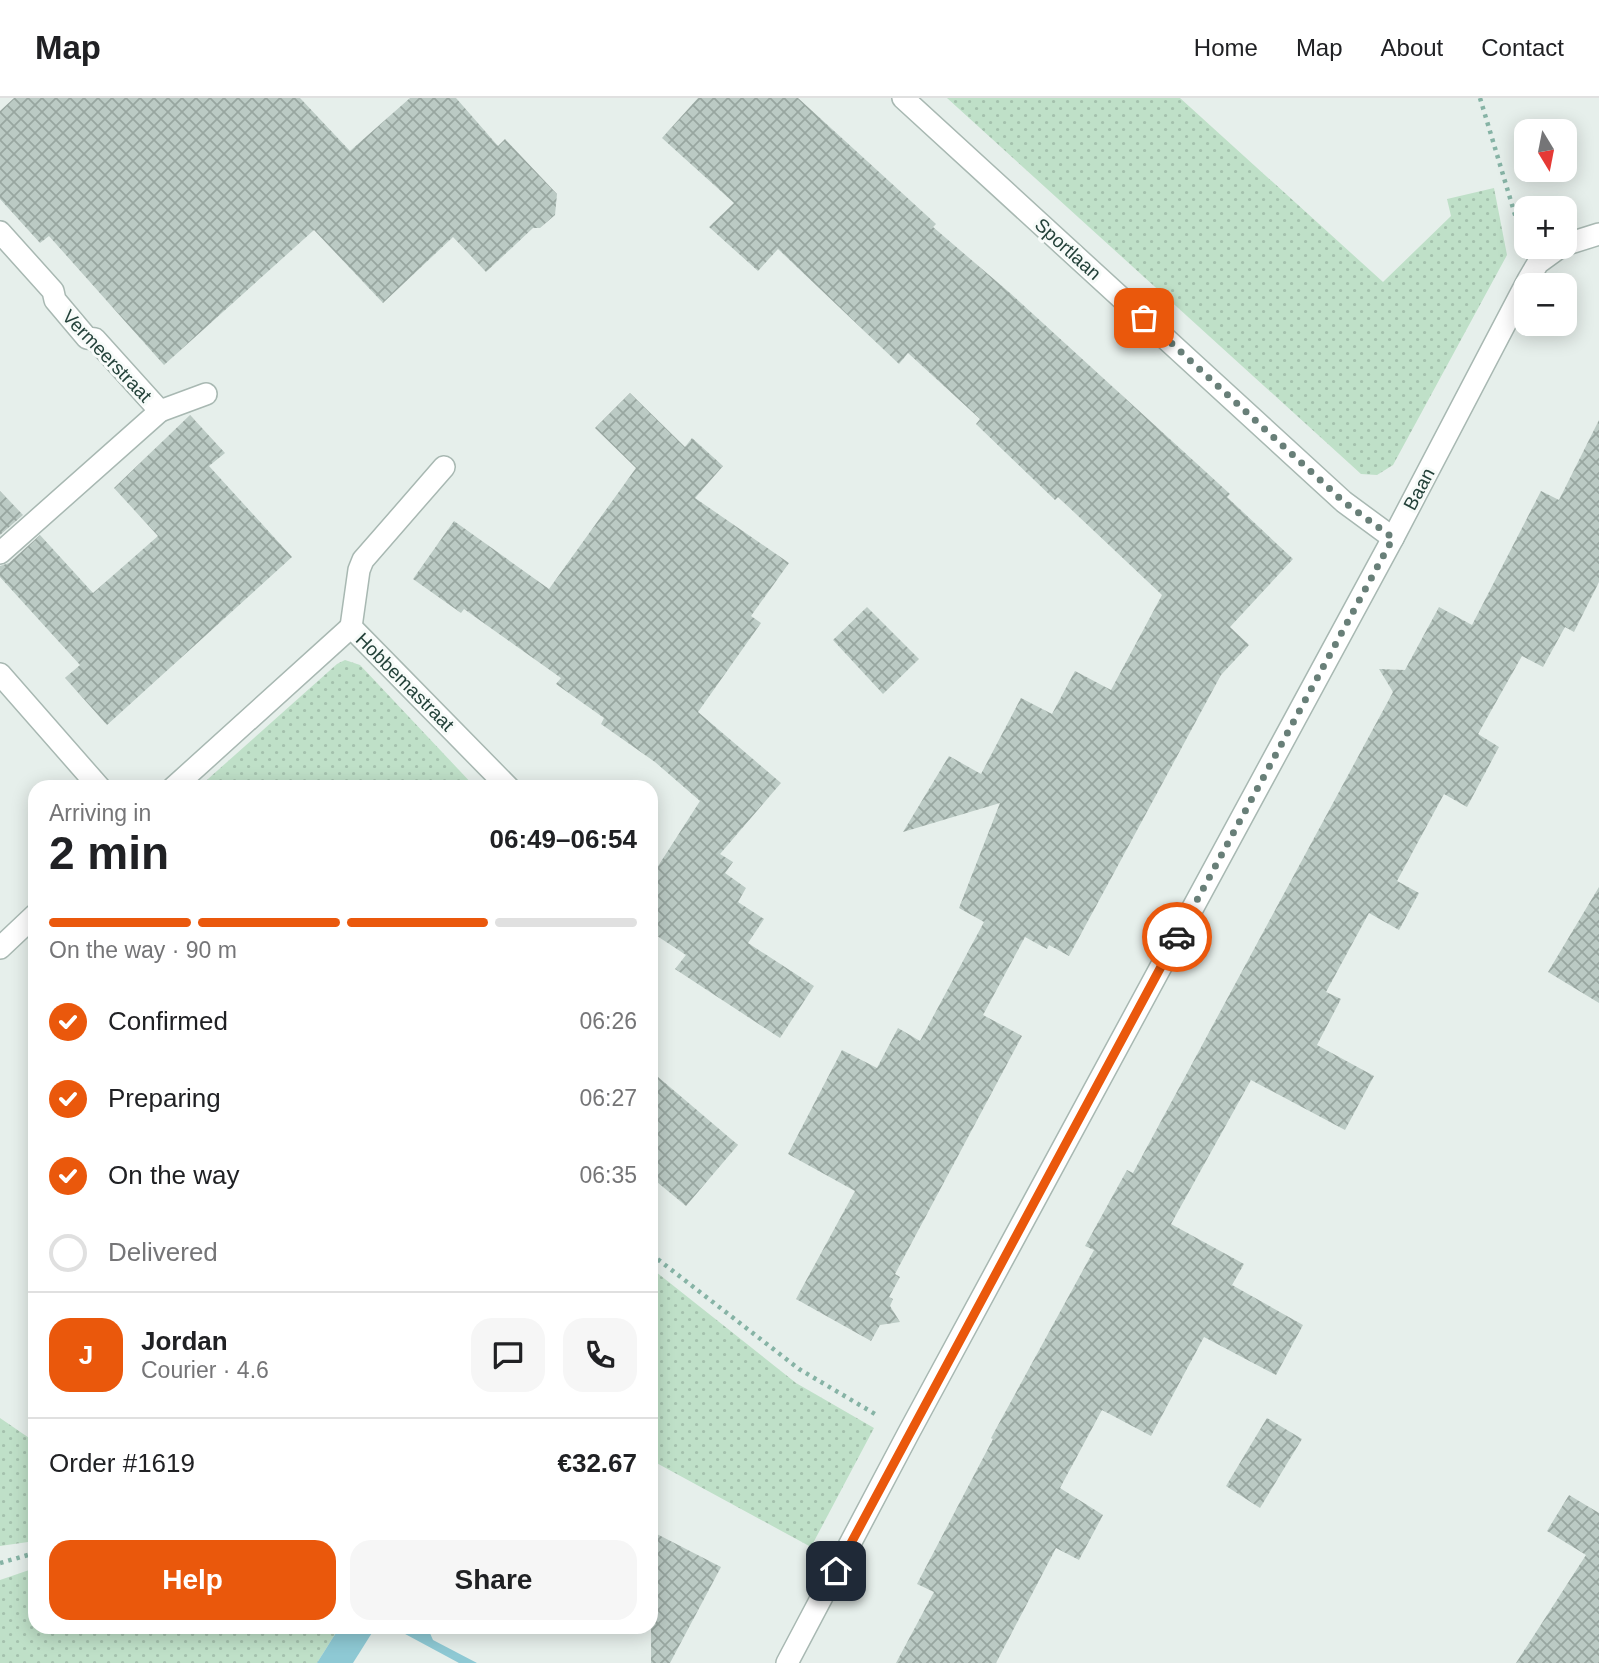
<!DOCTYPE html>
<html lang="en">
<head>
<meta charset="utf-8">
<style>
  :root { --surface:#fff; --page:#f6f6f6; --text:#202124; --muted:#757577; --line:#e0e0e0; --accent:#ea580c }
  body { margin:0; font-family:Helvetica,sans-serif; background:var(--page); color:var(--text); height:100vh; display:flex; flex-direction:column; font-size:26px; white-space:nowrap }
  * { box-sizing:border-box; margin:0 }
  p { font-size:23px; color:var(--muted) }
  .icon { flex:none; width:38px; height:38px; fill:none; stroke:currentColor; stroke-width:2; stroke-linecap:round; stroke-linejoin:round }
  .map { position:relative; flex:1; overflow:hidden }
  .drawer { position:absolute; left:28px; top:682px; width:630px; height:854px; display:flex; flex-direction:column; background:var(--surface); border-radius:21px; box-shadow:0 4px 18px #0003 }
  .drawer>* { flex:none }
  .needle { width:46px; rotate:170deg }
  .tools { position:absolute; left:1514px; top:21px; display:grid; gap:14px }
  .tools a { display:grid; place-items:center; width:63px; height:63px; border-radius:14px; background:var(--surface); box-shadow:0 4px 18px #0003; font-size:35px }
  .pin { position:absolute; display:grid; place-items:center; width:60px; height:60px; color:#fff; margin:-30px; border-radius:14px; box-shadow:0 4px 10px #0006 }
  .courier { position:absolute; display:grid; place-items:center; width:70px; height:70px; margin:-35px; border:5px solid #ea580c; border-radius:50%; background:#fff; color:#222; box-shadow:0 2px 9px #0007 }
  .head em { font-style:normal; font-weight:700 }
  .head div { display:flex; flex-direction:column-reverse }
  .head { display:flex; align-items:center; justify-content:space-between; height:119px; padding:0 21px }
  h1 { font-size:46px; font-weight:700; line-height:52px }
  .bar { display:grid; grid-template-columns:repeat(4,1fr); gap:10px 7px; align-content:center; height:84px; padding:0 21px }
  .bar i { height:9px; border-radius:5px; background:var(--line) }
  .bar .selected { background:var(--accent) }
  .bar p { grid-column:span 4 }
  .line { display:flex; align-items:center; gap:18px; padding:0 21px; border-top:2px solid var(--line) }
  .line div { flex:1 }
  .round { display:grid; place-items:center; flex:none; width:74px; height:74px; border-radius:21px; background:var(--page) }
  ol { padding:0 21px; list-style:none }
  li { display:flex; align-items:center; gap:21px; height:77px }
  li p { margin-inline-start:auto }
  li .icon { padding:7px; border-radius:50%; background:var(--accent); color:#fff; stroke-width:4 }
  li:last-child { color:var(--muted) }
  li i { width:38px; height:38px; border:4px solid var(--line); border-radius:50% }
  .action { display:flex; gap:14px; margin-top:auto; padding:14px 21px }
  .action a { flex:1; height:80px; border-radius:21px; background:var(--accent); color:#fff; font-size:28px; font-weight:700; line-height:80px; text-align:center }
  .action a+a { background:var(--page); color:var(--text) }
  header { display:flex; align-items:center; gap:42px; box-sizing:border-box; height:98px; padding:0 35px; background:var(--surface); border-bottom:2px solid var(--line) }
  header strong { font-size:33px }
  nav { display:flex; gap:38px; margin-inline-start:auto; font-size:24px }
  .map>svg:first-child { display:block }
  .grass { fill:url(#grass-dots) }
  .water { fill:#8ec9d4 }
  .building { fill:url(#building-cross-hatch) }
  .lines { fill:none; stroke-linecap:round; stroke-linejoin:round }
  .minor-casing { stroke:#a8b8b2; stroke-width:24 }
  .path { stroke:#86b3a5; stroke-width:4.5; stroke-dasharray:3.5 5; stroke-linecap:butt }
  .minor { stroke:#fff; stroke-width:21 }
  .done { stroke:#687f78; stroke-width:7; stroke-dasharray:0 12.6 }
  .route { stroke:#ea580c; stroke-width:9 }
  .labels { text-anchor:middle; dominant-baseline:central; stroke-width:6; stroke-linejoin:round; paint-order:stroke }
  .street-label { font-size:19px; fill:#24423a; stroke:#f7fbf9 }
</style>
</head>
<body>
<header>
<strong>Map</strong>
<nav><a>Home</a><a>Map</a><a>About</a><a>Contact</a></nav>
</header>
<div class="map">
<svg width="1599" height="1565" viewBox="0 0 1599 1565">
  <defs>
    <pattern id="grass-dots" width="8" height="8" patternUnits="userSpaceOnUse" patternTransform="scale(1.75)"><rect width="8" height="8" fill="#bfe0c8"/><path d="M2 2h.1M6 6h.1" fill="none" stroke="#a4c1ad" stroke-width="1.8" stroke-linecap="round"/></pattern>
    <pattern id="building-cross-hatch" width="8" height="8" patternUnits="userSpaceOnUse" patternTransform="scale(1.75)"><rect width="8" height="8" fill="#bbcac4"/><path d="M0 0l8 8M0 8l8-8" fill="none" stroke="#98a6a0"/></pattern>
  </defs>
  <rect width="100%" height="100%" fill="#e6efeb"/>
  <g class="grass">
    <polygon points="947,0 1180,0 1383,184 1451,118 1447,101 1494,90 1507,157 1393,367 1377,377 1361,376"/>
    <polygon points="345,562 360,567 475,689 199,689 337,566"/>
    <polygon points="651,1170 796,1285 874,1330 811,1449 651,1362"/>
    <polygon points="0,1320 35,1344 35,1443 0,1448"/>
    <polygon points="35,1470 35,1530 339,1530 317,1565 0,1565 0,1482"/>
  </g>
  <g class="water">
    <polygon points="339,1530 375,1530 353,1565 317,1565"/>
    <polygon points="394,1530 430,1530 429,1533 433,1542 477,1565 459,1565"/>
  </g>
  <g class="building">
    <polygon points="14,0 300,0 350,53 410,0 456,0 498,48 505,41 557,96 555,117 540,130 533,130 486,174 453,139 383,205 314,132 164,267 49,138 40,145 0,101 0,13"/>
    <polygon points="698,0 798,0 936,126 933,129 1010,195 1230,396 1227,399 1293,461 1230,529 1249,547 1221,577 1069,858 1049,847 1047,851 1025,839 983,917 1022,938 895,1176 900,1179 889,1199 893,1201 890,1208 900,1224 880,1227 871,1243 796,1201 855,1093 788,1056 842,952 877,970 898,930 920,943 984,824 959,810 1000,705 903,734 949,658 981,676 1021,600 1052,616 1075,573 1111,592 1162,497 1058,399 1055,402 976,326 980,321 908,255 899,266 778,151 758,173 709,129 734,105 662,40"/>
    <polygon points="630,295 685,349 692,340 723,368 695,400 789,465 751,518 761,525 698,614 781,685 720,756 733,764 725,775 746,790 738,804 764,821 748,845 814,888 780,940 675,871 686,857 651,834 651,779 700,703 655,664 601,626 604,620 556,586 561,580 464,511 461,515 413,481 454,423 549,491 636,370 595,330"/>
    <polygon points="190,317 225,355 209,368 292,459 107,627 65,580 80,567 0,479 0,468 9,465 40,437 93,495 158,438 114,390"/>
    <polygon points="1599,322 1599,484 1574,534 1565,529 1543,569 1522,558 1478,636 1499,649 1467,709 1444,696 1397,783 1419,795 1399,832 1369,815 1326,894 1341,901 1317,947 1374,978 1345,1032 1251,982 1171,1126 1244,1166 1232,1187 1303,1227 1276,1277 1204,1239 1151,1338 1102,1312 1060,1390 1103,1417 1079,1462 1056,1450 996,1565 896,1565 934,1494 917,1486 993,1341 991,1340 1094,1152 1085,1148 1127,1072 1133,1075 1393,594 1379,571 1405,572 1439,509 1472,527 1541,393 1559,402"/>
    <polygon points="0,393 23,417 0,437"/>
    <polygon points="867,509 919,561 883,596 833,542"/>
    <polygon points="1599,789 1599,905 1548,874"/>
    <polygon points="651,973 738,1047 686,1108 651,1079"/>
    <polygon points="1267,1320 1302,1341 1260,1410 1226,1388"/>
    <polygon points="1569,1397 1599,1415 1599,1565 1516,1565 1586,1457 1547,1433"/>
    <polygon points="651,1433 721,1469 670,1565 651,1565"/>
  </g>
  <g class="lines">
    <defs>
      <g id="minor">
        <polyline points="903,0 1344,404 1393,440"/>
        <polyline points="0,134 53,193 55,202 87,240 95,241 160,313 0,455"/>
        <polyline points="1564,147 1599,136"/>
        <polyline points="160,313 206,296"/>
        <polyline points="351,529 359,472 363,462 444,369"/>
        <polyline points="0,576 100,690"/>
        <polyline points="173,690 351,529 509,690"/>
        <polyline points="0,850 35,817"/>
        <polyline points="787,1565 908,1336 1393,440 1528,182 1538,165 1560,149"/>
      </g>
    </defs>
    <use href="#minor" class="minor-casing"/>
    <g class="path">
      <polyline points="1480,0 1519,130"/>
      <polyline points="651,1156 799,1271 875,1316"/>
      <polyline points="0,1465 35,1455"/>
    </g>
    <use href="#minor" class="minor"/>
  </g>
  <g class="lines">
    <polyline class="done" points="1144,220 1344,404 1393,440 1177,839"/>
    <polyline class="route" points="836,1473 1177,839"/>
  </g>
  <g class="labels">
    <g class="street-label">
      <text transform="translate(1068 151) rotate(42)">Sportlaan</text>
      <text transform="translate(107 258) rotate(46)">Vermeerstraat</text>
      <text transform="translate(1419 391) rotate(-62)">Baan</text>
      <text transform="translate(405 584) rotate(45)">Hobbemastraat</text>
    </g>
  </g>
</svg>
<div class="tools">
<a><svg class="needle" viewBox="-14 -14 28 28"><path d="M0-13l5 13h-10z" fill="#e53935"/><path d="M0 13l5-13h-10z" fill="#757577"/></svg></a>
<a>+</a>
<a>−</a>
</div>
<div class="pin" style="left:1144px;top:220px;background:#ea580c"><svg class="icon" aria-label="bag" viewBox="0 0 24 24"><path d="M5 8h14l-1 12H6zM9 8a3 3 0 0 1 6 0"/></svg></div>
<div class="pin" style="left:836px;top:1473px;background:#1f2937"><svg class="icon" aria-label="home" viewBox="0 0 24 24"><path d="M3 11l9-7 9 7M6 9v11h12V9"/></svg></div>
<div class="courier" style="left:1177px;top:839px"><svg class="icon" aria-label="car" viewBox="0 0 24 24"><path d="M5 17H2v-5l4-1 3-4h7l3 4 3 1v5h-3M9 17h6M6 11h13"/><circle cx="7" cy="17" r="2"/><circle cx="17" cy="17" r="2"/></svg></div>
<section class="drawer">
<div class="head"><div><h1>2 min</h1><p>Arriving in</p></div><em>06:49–06:54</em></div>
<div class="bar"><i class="selected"></i><i class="selected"></i><i class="selected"></i><i></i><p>On the way · 90 m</p></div>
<ol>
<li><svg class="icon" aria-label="check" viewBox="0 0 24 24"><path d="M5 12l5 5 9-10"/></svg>Confirmed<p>06:26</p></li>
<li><svg class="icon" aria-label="check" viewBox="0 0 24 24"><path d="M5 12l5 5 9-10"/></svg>Preparing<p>06:27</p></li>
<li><svg class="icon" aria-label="check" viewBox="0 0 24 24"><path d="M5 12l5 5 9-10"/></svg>On the way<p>06:35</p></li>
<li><i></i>Delivered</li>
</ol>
<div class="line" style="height:126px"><b class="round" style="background:var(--accent);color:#fff">J</b><div><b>Jordan</b><p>Courier · 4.6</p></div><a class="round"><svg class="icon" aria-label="chat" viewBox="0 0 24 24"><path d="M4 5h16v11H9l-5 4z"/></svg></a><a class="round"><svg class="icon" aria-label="phone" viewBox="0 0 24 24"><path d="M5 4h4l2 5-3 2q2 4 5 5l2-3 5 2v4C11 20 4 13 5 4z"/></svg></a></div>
<div class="line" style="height:91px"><div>Order #1619</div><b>€32.67</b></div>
<div class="action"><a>Help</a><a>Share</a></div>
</section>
</div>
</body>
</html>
